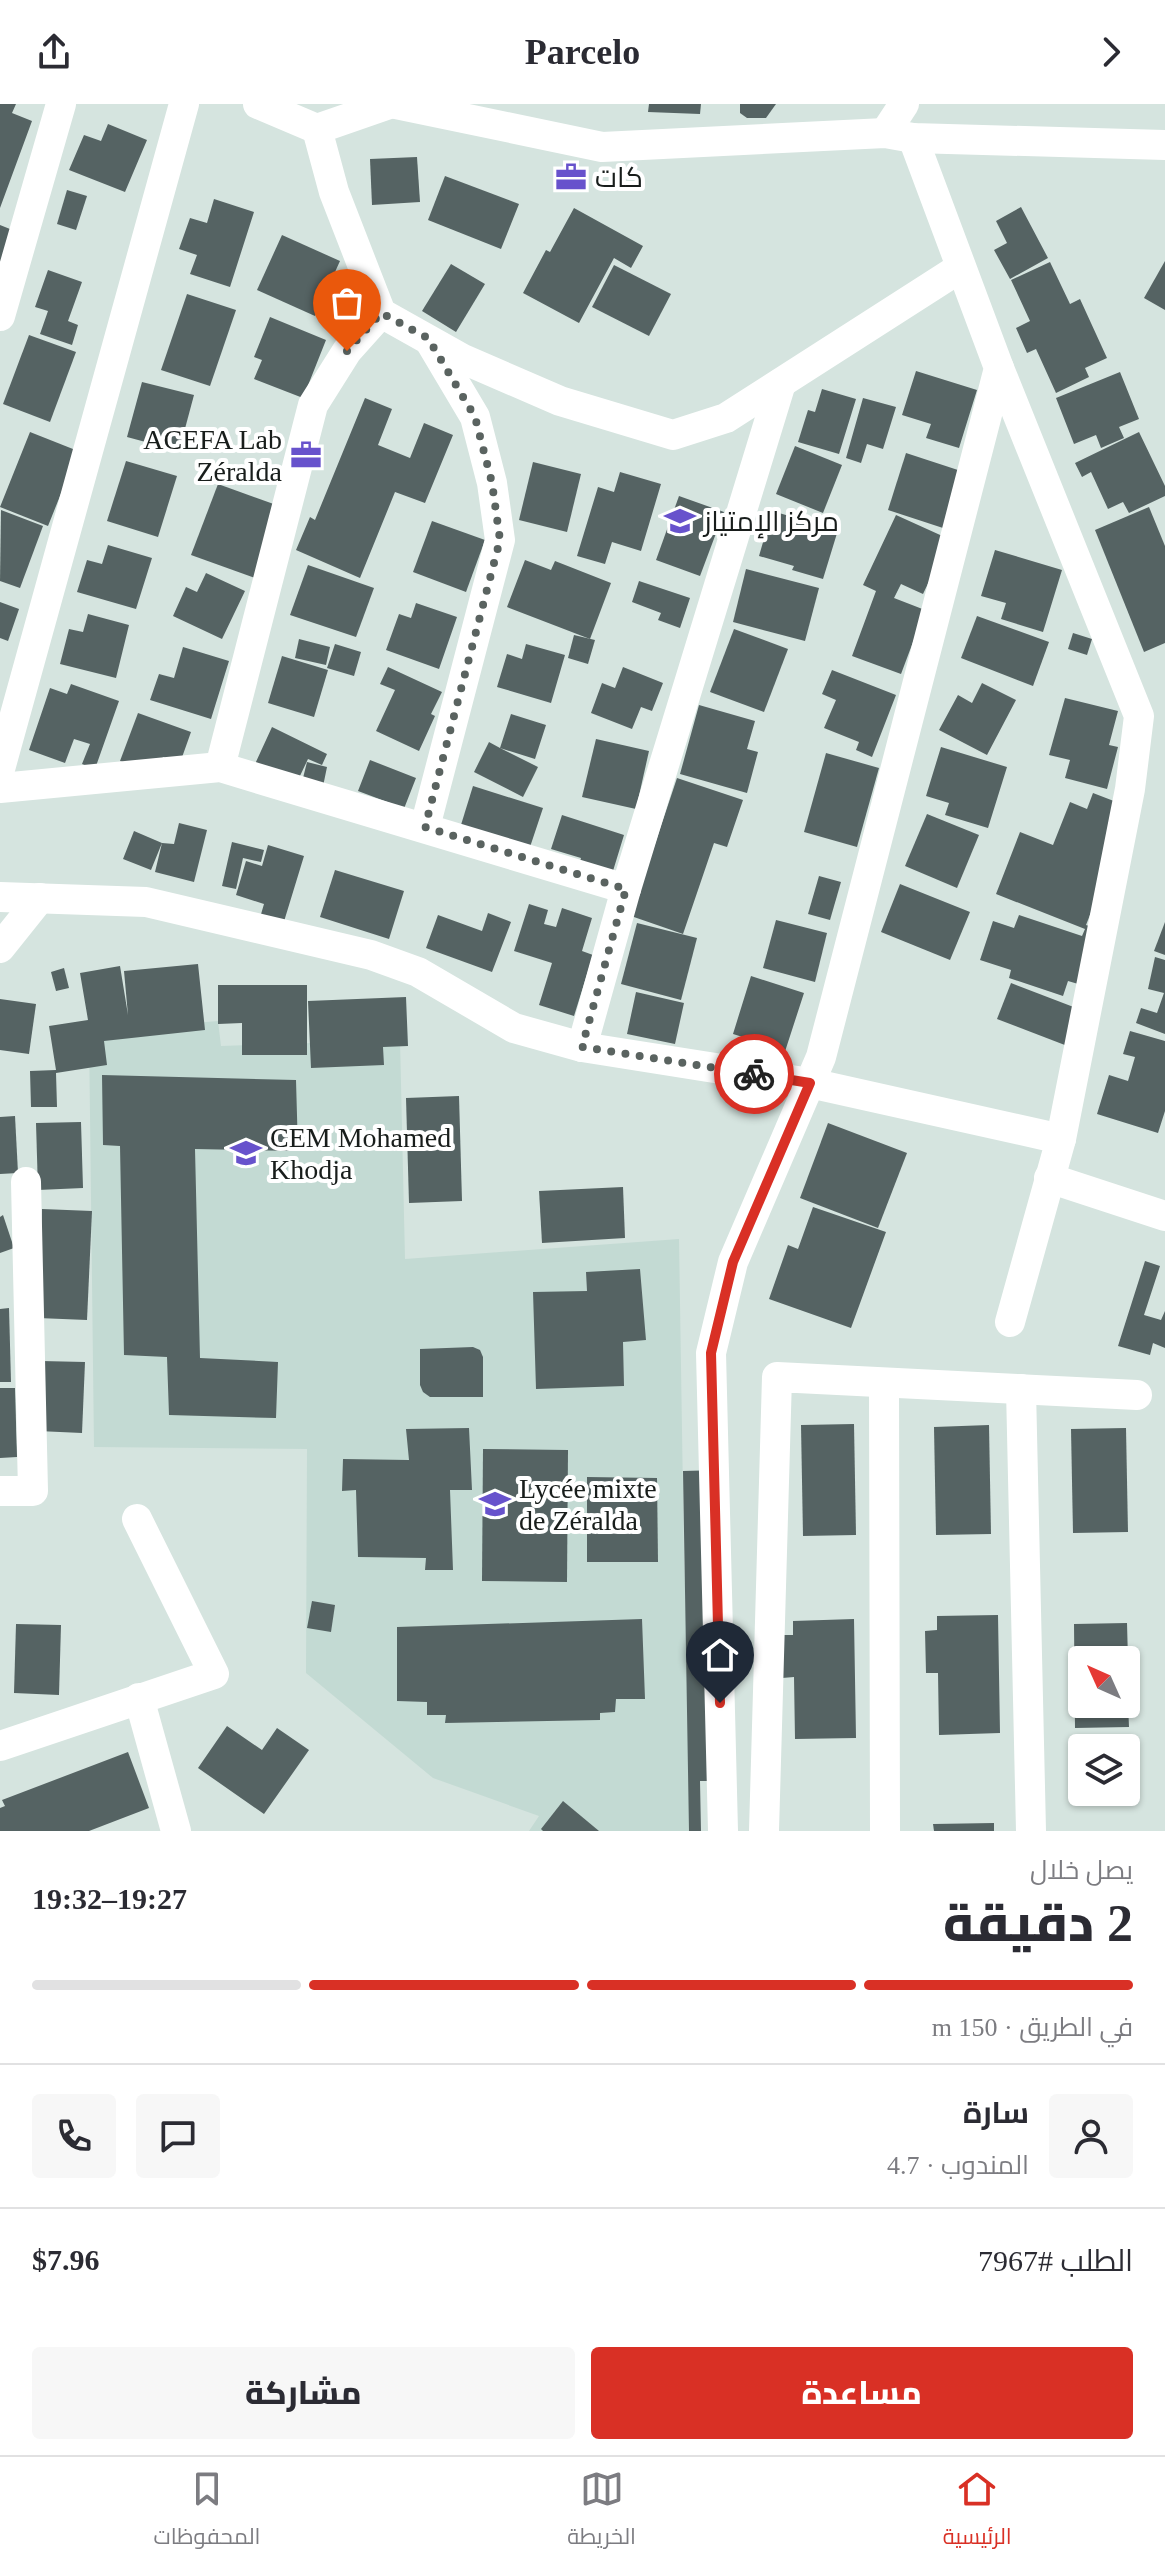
<!DOCTYPE html>
<html lang="ar">
<head>
<meta charset="utf-8">
<style>
  :root { --surface:#fff; --page:#f7f7f7; --text:#2b2b33; --muted:#7c7c81; --line:#e1e1e2; --accent:#d93025 }
  body { margin:0; font-family:"Times New Roman",Cairo,serif; background:var(--page); color:var(--text); direction:rtl; height:100vh; display:flex; flex-direction:column; font-size:30px; white-space:nowrap }
  * { box-sizing:border-box; margin:0 }
  p { font-size:26px; color:var(--muted) }
  .icon { flex:none; width:44px; height:44px; fill:none; stroke:currentColor; stroke-width:2; stroke-linecap:round; stroke-linejoin:round }
  .map { position:relative; height:1727px; overflow:hidden; direction:ltr }
  .details { display:flex; flex-direction:column; background:var(--surface); flex:1 }
  .details>* { flex:none }
  .needle { width:52px; rotate:315deg }
  .buttons { position:absolute; left:1068px; top:1542px; display:grid; gap:16px }
  .buttons a { display:grid; place-items:center; width:72px; height:72px; border-radius:8px; background:var(--surface); box-shadow:0 2px 6px #0004; font-size:40px }
  .pin { position:absolute; display:grid; place-items:center; width:68px; height:68px; color:#fff; margin:-82px -34px; border-radius:50% 50% 50% 0; rotate:-45deg; box-shadow:0 0 8px #0007 }
  .pin .icon { rotate:45deg }
  .courier { position:absolute; display:grid; place-items:center; width:80px; height:80px; margin:-40px; border:6px solid #d93025; border-radius:50%; background:#fff; color:#222; box-shadow:0 2px 10px #0007 }
  .overview em { font-style:normal; font-weight:800 }
  .overview div { display:flex; flex-direction:column-reverse }
  .overview { display:flex; align-items:center; justify-content:space-between; height:136px; padding:0 32px }
  h1 { font-size:52px; font-weight:800; line-height:60px }
  .bar { display:grid; grid-template-columns:repeat(4,1fr); gap:12px 8px; align-content:center; height:96px; padding:0 32px }
  .bar i { height:10px; border-radius:6px; background:var(--line) }
  .bar .selected { background:var(--accent) }
  .bar p { grid-column:span 4 }
  .line { display:flex; align-items:center; gap:20px; padding:0 32px; border-top:2px solid var(--line) }
  .line div { flex:1 }
  .round { display:grid; place-items:center; flex:none; width:84px; height:84px; border-radius:8px; background:var(--page) }
  .action { display:flex; gap:16px; margin-top:auto; padding:16px 32px }
  .action a { flex:1; height:92px; border-radius:8px; background:var(--accent); color:#fff; font-size:32px; font-weight:800; line-height:92px; text-align:center }
  .action a+a { background:var(--page); color:var(--text) }
  header { display:flex; justify-content:space-between; align-items:center; height:104px; padding:0 32px; background:var(--surface); font-size:36px; font-weight:800 }
  .menu { display:flex; justify-content:space-around; align-items:center; height:112px; border-top:2px solid var(--line); background:var(--surface); font-size:22px; color:var(--muted) }
  .menu a { display:grid; justify-items:center; gap:4px }
  .menu .selected { color:var(--accent) }
  .map>svg:first-child { display:block }
  .built { fill:#c3dad3 }
  .building { fill:#556363 }
  .lines { fill:none; stroke-linecap:round; stroke-linejoin:round }
  .minor { stroke:#fff; stroke-width:30 }
  .done { stroke:#5a6360; stroke-width:8; stroke-dasharray:0 14.4 }
  .route { stroke:#d93025; stroke-width:10 }
  .labels { text-anchor:middle; dominant-baseline:central; stroke-width:8; stroke-linejoin:round; paint-order:stroke }
  .poi-label { font-size:28px; fill:#181d1b; stroke:#fff; text-anchor:start }
</style>
</head>
<body>
<header><svg class="icon" aria-label="forward" viewBox="0 0 24 24"><path d="M9 5l7 7-7 7"/></svg>Parcelo<svg class="icon" aria-label="share" viewBox="0 0 24 24"><path d="M12 15V3M7 8l5-5 5 5M5 13v7h14v-7"/></svg></header>
<div class="map">
<svg width="1165" height="1727" viewBox="0 0 1165 1727">
  <rect width="100%" height="100%" fill="#d5e4df"/>
  <polygon class="built" points="218,917 221,942 400,936 405,1155 679,1135 684,1455 694,1727 529,1727 539,1712 433,1674 306,1569 307,1345 94,1343 89,928"/>
  <g class="building">
    <polygon points="0,0 16,0 12,9 32,17 0,104"/>
    <polygon points="649,0 701,0 700,10 648,8"/>
    <polygon points="740,0 776,0 766,14 747,14 740,9"/>
    <polygon points="108,20 147,36 125,88 69,66 84,31 101,37"/>
    <polygon points="417,53 420,98 372,101 370,55"/>
    <polygon points="445,72 519,100 501,145 428,116"/>
    <polygon points="67,86 87,92 76,126 57,120"/>
    <polygon points="214,95 254,108 230,183 190,170 197,151 179,145 190,114 207,119"/>
    <polygon points="1021,103 1048,154 1010,175 994,146 1007,139 996,117"/>
    <polygon points="574,104 643,142 631,164 614,154 579,219 523,189 546,146 550,148"/>
    <polygon points="0,121 15,127 0,159"/>
    <polygon points="282,131 340,157 315,212 257,186"/>
    <polygon points="1165,157 1165,206 1144,194"/>
    <polygon points="1050,158 1070,200 1080,195 1107,254 1085,264 1089,273 1056,289 1036,245 1027,249 1016,224 1030,217 1011,176"/>
    <polygon points="451,160 485,180 456,228 422,207"/>
    <polygon points="614,161 671,190 649,232 592,203"/>
    <polygon points="48,166 82,178 68,217 78,221 72,241 40,230 48,207 35,203"/>
    <polygon points="187,190 236,206 210,282 161,266"/>
    <polygon points="334,198 365,209 356,232 326,220"/>
    <polygon points="270,213 326,236 303,294 254,275 262,256 254,253"/>
    <polygon points="29,231 76,248 50,318 3,300"/>
    <polygon points="916,267 977,286 959,344 926,334 931,320 902,311"/>
    <polygon points="1120,268 1139,315 1119,323 1124,334 1101,344 1096,331 1074,340 1056,294"/>
    <polygon points="142,278 194,291 179,347 127,333"/>
    <polygon points="822,285 856,295 839,350 798,338 808,306 815,308"/>
    <polygon points="365,294 392,305 378,341 410,354 424,319 453,331 425,399 395,388 360,474 296,446 310,413 315,416"/>
    <polygon points="863,294 896,303 883,345 867,340 861,359 846,354"/>
    <polygon points="30,328 78,347 48,422 0,403"/>
    <polygon points="1139,328 1165,382 1165,392 1129,409 1123,398 1108,405 1091,368 1082,373 1075,359"/>
    <polygon points="795,342 842,361 823,409 776,390"/>
    <polygon points="906,349 961,367 943,424 888,406"/>
    <polygon points="126,357 177,372 158,433 107,417"/>
    <polygon points="533,358 581,370 567,428 519,416"/>
    <polygon points="620,368 661,380 641,447 612,438 605,460 577,452 598,383 614,388"/>
    <polygon points="218,380 282,403 255,474 191,451"/>
    <polygon points="679,392 724,408 700,472 656,456"/>
    <polygon points="1149,403 1165,442 1165,539 1144,548 1095,426"/>
    <polygon points="1,406 43,422 20,484 0,477"/>
    <polygon points="772,407 838,426 823,475 792,466 794,462 759,452"/>
    <polygon points="896,411 949,435 923,490 901,480 894,494 925,506 901,570 852,552 876,487 863,481"/>
    <polygon points="432,417 485,436 466,488 413,468"/>
    <polygon points="108,441 152,454 136,505 77,488 87,456 102,460"/>
    <polygon points="995,446 1062,466 1043,528 1001,515 1006,499 981,492"/>
    <polygon points="525,456 551,466 555,457 611,479 590,535 507,503"/>
    <polygon points="308,461 374,484 356,533 290,511"/>
    <polygon points="746,465 819,484 805,537 733,518"/>
    <polygon points="206,469 245,487 222,535 173,512 186,483 197,488"/>
    <polygon points="639,477 690,494 680,524 658,516 661,509 632,498"/>
    <polygon points="0,498 19,505 8,537 0,534"/>
    <polygon points="416,499 457,513 439,565 386,546 399,510 411,514"/>
    <polygon points="88,510 129,521 116,574 60,560 69,525 83,528"/>
    <polygon points="977,512 1049,538 1033,582 961,554"/>
    <polygon points="734,525 788,545 764,608 710,588"/>
    <polygon points="1073,529 1092,535 1087,551 1068,545"/>
    <polygon points="574,531 595,536 588,560 568,554"/>
    <polygon points="299,535 330,543 326,561 295,554"/>
    <polygon points="335,540 361,548 354,572 327,564"/>
    <polygon points="526,540 565,551 551,599 497,583 507,550 522,555"/>
    <polygon points="183,543 229,557 211,615 150,596 159,570 174,574"/>
    <polygon points="282,552 328,566 314,613 268,599"/>
    <polygon points="388,563 442,588 431,610 435,612 419,647 376,627 395,586 380,580"/>
    <polygon points="623,563 663,579 652,607 641,603 632,625 591,609 602,579 615,584"/>
    <polygon points="832,566 896,591 872,653 856,646 859,638 824,624 836,596 822,590"/>
    <polygon points="982,579 1016,596 987,651 939,626 958,591 972,599"/>
    <polygon points="71,580 119,597 95,665 82,660 90,640 74,635 65,659 29,646 50,584 67,590"/>
    <polygon points="1065,594 1118,607 1109,641 1118,643 1107,685 1065,674 1070,656 1049,651"/>
    <polygon points="699,601 755,617 747,645 758,648 747,689 680,670"/>
    <polygon points="138,609 191,628 180,659 163,653 156,670 120,657"/>
    <polygon points="511,610 546,621 535,655 500,644 538,663 523,693 474,668 489,638 500,644"/>
    <polygon points="272,623 327,650 322,661 308,655 299,674 303,674 307,658 327,663 320,697 255,660"/>
    <polygon points="596,635 649,647 636,705 582,693"/>
    <polygon points="941,643 1007,663 988,724 945,711 949,699 926,692"/>
    <polygon points="826,649 879,664 857,743 804,728"/>
    <polygon points="370,656 416,674 398,720 390,699 358,687"/>
    <polygon points="677,674 743,696 727,743 714,739 683,830 631,812"/>
    <polygon points="473,682 543,704 525,758 456,737"/>
    <polygon points="1093,689 1132,704 1086,821 1104,827 1085,882 1068,877 1063,892 1009,874 1011,866 980,856 993,817 1014,824 1019,811 1082,832 1085,825 996,790 1020,728 1053,741 1070,698 1087,705"/>
    <polygon points="927,710 979,731 957,784 905,762"/>
    <polygon points="562,711 624,731 609,780 576,770 581,754 551,745"/>
    <polygon points="179,719 207,726 194,778 155,768 162,739 151,766 123,755 134,727 162,739 174,740"/>
    <polygon points="232,738 264,746 261,758 243,754 236,785 222,782"/>
    <polygon points="268,741 304,752 282,824 259,817 264,800 236,791 246,757 262,762"/>
    <polygon points="335,766 404,787 389,835 320,813"/>
    <polygon points="819,772 841,778 830,816 808,810"/>
    <polygon points="900,780 970,808 950,856 881,828"/>
    <polygon points="529,800 548,806 544,820 556,823 562,804 592,814 582,847 593,851 574,912 539,901 552,859 514,847"/>
    <polygon points="488,809 511,818 492,868 426,844 438,811 482,827"/>
    <polygon points="776,816 827,829 815,878 763,864"/>
    <polygon points="1165,818 1165,851 1154,847"/>
    <polygon points="637,819 697,834 681,896 621,880"/>
    <polygon points="1155,853 1165,856 1165,930 1136,919 1141,904 1157,909 1164,889 1148,885"/>
    <polygon points="198,860 205,926 104,937 107,961 56,969 57,1003 31,1003 30,967 56,966 49,922 88,916 80,869 120,862 128,911 124,867"/>
    <polygon points="64,864 69,884 56,887 51,868"/>
    <polygon points="751,872 804,889 778,969 755,962 762,939 733,930"/>
    <polygon points="1011,879 1084,907 1070,943 997,915"/>
    <polygon points="218,881 307,881 307,951 242,951 242,919 218,920"/>
    <polygon points="636,888 684,899 675,940 627,930"/>
    <polygon points="406,893 408,942 383,943 384,961 311,964 308,897"/>
    <polygon points="0,895 36,900 29,950 0,946"/>
    <polygon points="1130,927 1165,937 1165,1007 1158,1029 1097,1010 1109,971 1128,977 1135,953 1123,950"/>
    <polygon points="102,971 296,976 298,1047 195,1045 200,1254 278,1258 276,1314 169,1311 167,1253 124,1251 120,1042 103,1041"/>
    <polygon points="459,992 462,1097 409,1099 406,994"/>
    <polygon points="15,1012 18,1069 0,1070 0,1013"/>
    <polygon points="81,1018 83,1084 38,1086 36,1019"/>
    <polygon points="828,1019 907,1049 878,1124 800,1094"/>
    <polygon points="623,1083 625,1134 542,1139 539,1087"/>
    <polygon points="813,1103 886,1128 851,1224 769,1195 788,1141 798,1145"/>
    <polygon points="42,1105 92,1107 87,1216 38,1214"/>
    <polygon points="3,1111 14,1144 0,1149 0,1113"/>
    <polygon points="1145,1157 1160,1162 1144,1211 1161,1216 1165,1207 1165,1244 1153,1239 1150,1251 1118,1242"/>
    <polygon points="640,1165 646,1236 623,1238 624,1282 536,1285 533,1188 587,1187 586,1168"/>
    <polygon points="9,1204 11,1278 0,1278 0,1205"/>
    <polygon points="473,1243 480,1246 483,1253 483,1293 430,1293 423,1288 420,1281 420,1245"/>
    <polygon points="41,1257 85,1258 82,1329 38,1327"/>
    <polygon points="0,1284 15,1284 17,1353 0,1354"/>
    <polygon points="854,1320 856,1431 803,1432 801,1321"/>
    <polygon points="989,1321 991,1430 936,1431 934,1323"/>
    <polygon points="469,1324 472,1386 450,1386 453,1466 425,1466 426,1454 358,1453 356,1386 342,1387 343,1355 409,1356 406,1325"/>
    <polygon points="1126,1324 1128,1428 1073,1429 1071,1325"/>
    <polygon points="483,1345 568,1346 567,1478 482,1477"/>
    <polygon points="720,1366 726,1677 700,1677 701,1727 689,1727 683,1367"/>
    <polygon points="587,1373 657,1374 658,1458 587,1458"/>
    <polygon points="312,1497 335,1501 331,1528 307,1524"/>
    <polygon points="998,1511 1000,1629 939,1631 938,1569 926,1569 925,1527 937,1526 937,1512"/>
    <polygon points="642,1515 645,1595 616,1595 615,1608 600,1609 600,1616 445,1619 446,1611 427,1611 427,1598 397,1597 397,1523"/>
    <polygon points="854,1515 856,1634 795,1635 794,1573 782,1574 781,1531 793,1531 793,1517"/>
    <polygon points="1127,1519 1128,1556 1082,1556 1082,1600 1128,1600 1129,1623 1075,1624 1074,1520"/>
    <polygon points="16,1520 61,1521 59,1591 14,1589"/>
    <polygon points="227,1622 262,1646 277,1624 309,1646 264,1710 198,1664"/>
    <polygon points="128,1648 149,1704 89,1727 0,1727 0,1704 5,1702 2,1696"/>
    <polygon points="563,1697 599,1727 543,1727 541,1725"/>
    <polygon points="994,1719 994,1727 934,1727 933,1720"/>
  </g>
  <g class="lines">
    <g class="minor">
      <polyline points="258,0 317,25 389,0"/>
      <polyline points="396,0 602,43 885,29 913,34 1165,41"/>
      <polyline points="317,25 334,88 381,209 463,255 560,297 673,331 726,314 960,164"/>
      <polyline points="885,29 904,0"/>
      <polyline points="0,212 61,0"/>
      <polyline points="999,264 1139,612 1130,685 1061,1035 1010,1218"/>
      <polyline points="220,663 313,301 347,247 381,209"/>
      <polyline points="0,665 184,0"/>
      <polyline points="0,684 220,663 626,785"/>
      <polyline points="425,723 500,436 492,379 475,313 431,239"/>
      <polyline points="0,793 146,798 371,851 418,868 514,924 582,943 810,979 1061,1035"/>
      <polyline points="0,844 40,794"/>
      <polyline points="582,943 626,785 781,279"/>
      <polyline points="1049,1074 1165,1112"/>
      <polyline points="884,1279 885,1727"/>
      <polyline points="1021,1285 1031,1727"/>
      <polyline points="0,1387 33,1387 26,1078"/>
      <polyline points="139,1594 176,1727"/>
      <polyline points="0,1642 214,1570 137,1415"/>
      <polyline points="723,1727 711,1249 733,1158 821,953 999,264 913,34"/>
      <polyline points="764,1727 777,1273 1137,1291"/>
    </g>
  </g>
  <g class="lines">
    <polyline class="done" points="347,247 381,209 428,234 475,313 492,379 500,436 425,723 626,785 582,943 754,970"/>
    <polyline class="route" points="720,1599 711,1249 733,1158 810,979 754,970"/>
  </g>
  <defs>
    <symbol id="office-bare" viewBox="-9 -9 18 18"><path d="M-6-3h4V-5.5h4V-3h4V5H-6ZM-1-4.5V-3h2v-1.5ZM-6 0V1H6V0Z" fill="#6752cc" stroke="#fff" stroke-width="2.5" paint-order="stroke"/></symbol>
    <symbol id="school-bare" viewBox="-9 -9 18 18"><path d="M0-5L7-2L0 1L-7-2ZM-4 1L0 2.5L4 1V4Q0 6-4 4Z" fill="#6752cc" stroke="#fff" stroke-width="2.5" paint-order="stroke"/></symbol>
  </defs>
  <g fill-rule="evenodd">
    <use href="#office-bare" x="549" y="51" width="44" height="44"/>
    <use href="#office-bare" x="284" y="329" width="44" height="44"/>
    <use href="#school-bare" x="658" y="395" width="44" height="44"/>
    <use href="#school-bare" x="224" y="1027" width="44" height="44"/>
    <use href="#school-bare" x="473" y="1378" width="44" height="44"/>
  </g>
  <g class="labels">
    <g class="poi-label">
      <text x="595" y="73">كات</text>
      <text x="282" y="335" text-anchor="end">ACEFA Lab<tspan x="282" dy="32">Zéralda</tspan></text>
      <text x="704" y="417">مركز الإمتياز</text>
      <text x="270" y="1033">CEM Mohamed<tspan x="270" dy="32">Khodja</tspan></text>
      <text x="519" y="1384">Lycée mixte<tspan x="519" dy="32">de Zéralda</tspan></text>
    </g>
  </g>
</svg>
<div class="buttons">
<a><svg class="needle" viewBox="-14 -14 28 28"><path d="M0-13l5 13h-10z" fill="#e53935"/><path d="M0 13l5-13h-10z" fill="#7c7c81"/></svg></a>
<a><svg class="icon" aria-label="layers" viewBox="0 0 24 24"><path d="M12 4l9 5-9 5-9-5zM3 14l9 5 9-5"/></svg></a>
</div>
<div class="pin" style="left:347px;top:247px;background:#ea580c"><svg class="icon" aria-label="bag" viewBox="0 0 24 24"><path d="M5 8h14l-1 12H6zM9 8a3 3 0 0 1 6 0"/></svg></div>
<div class="pin" style="left:720px;top:1599px;background:#1f2937"><svg class="icon" aria-label="home" viewBox="0 0 24 24"><path d="M3 11l9-7 9 7M6 9v11h12V9"/></svg></div>
<div class="courier" style="left:754px;top:970px"><svg class="icon" aria-label="bike" viewBox="0 0 24 24"><circle cx="6" cy="16" r="4"/><circle cx="18" cy="16" r="4"/><path d="M6 16l4-8h5l3 8M10 8l3 8H6M13 5h3"/></svg></div>
</div>
<section class="details">
<div class="overview"><div><h1>2 دقيقة</h1><p>يصل خلال</p></div><em>19:27–19:32</em></div>
<div class="bar"><i class="selected"></i><i class="selected"></i><i class="selected"></i><i></i><p>في الطريق · 150 m</p></div>
<div class="line" style="height:144px"><a class="round"><svg class="icon" aria-label="person" viewBox="0 0 24 24"><circle cx="12" cy="8" r="4"/><path d="M4 21q1-7 8-7t8 7"/></svg></a><div><b>سارة</b><p>المندوب · 4.7</p></div><a class="round"><svg class="icon" aria-label="chat" viewBox="0 0 24 24"><path d="M4 5h16v11H9l-5 4z"/></svg></a><a class="round"><svg class="icon" aria-label="phone" viewBox="0 0 24 24"><path d="M5 4h4l2 5-3 2q2 4 5 5l2-3 5 2v4C11 20 4 13 5 4z"/></svg></a></div>
<div class="line" style="height:104px"><div>الطلب #7967</div><b>$7.96</b></div>
<div class="action"><a>مساعدة</a><a>مشاركة</a></div>
</section>
<nav class="menu">
<a class="selected"><svg class="icon" aria-label="home" viewBox="0 0 24 24"><path d="M3 11l9-7 9 7M6 9v11h12V9"/></svg>الرئيسية</a>
<a><svg class="icon" aria-label="map" viewBox="0 0 24 24"><path d="M3 6l6-2 6 2 6-2v14l-6 2-6-2-6 2zM9 4v14M15 6v14"/></svg>الخريطة</a>
<a><svg class="icon" aria-label="saved" viewBox="0 0 24 24"><path d="M7 4h10v16l-5-4-5 4z"/></svg>المحفوظات</a>
</nav>
</body>
</html>
